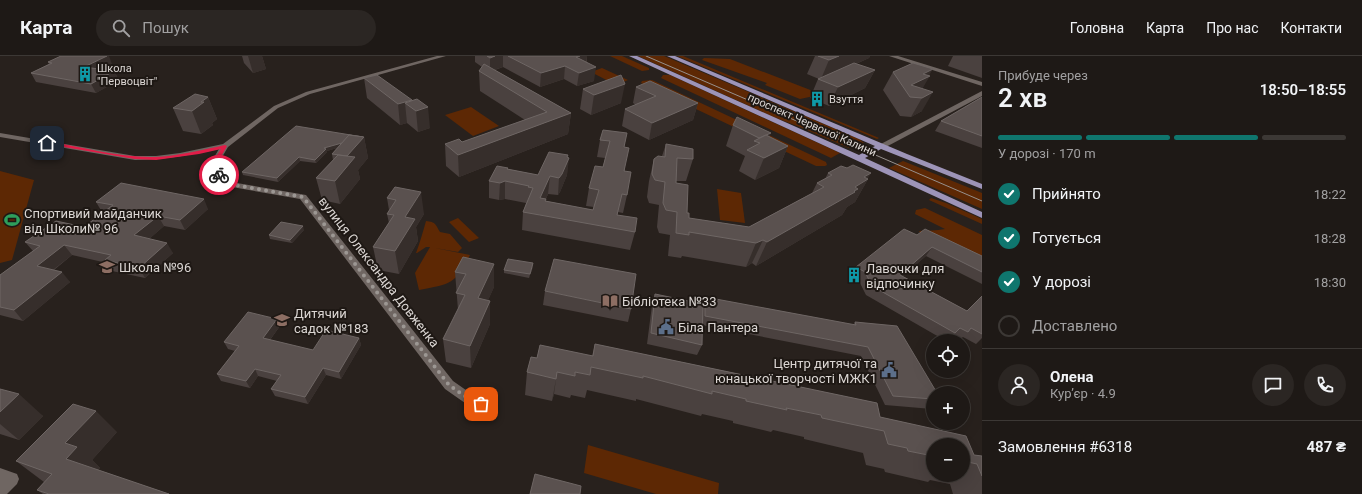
<!DOCTYPE html>
<html lang="uk">
<head>
<meta charset="utf-8">
<style>
  :root { --surface:#1e1916; --page:#2b2623; --text:#f1f3f6; --muted:#a1a0a1; --line:#3c3835; --accent:#0f766e }
  body { margin:0; font-family:Roboto,sans-serif; background:var(--page); color:var(--text); height:100vh; display:flex; flex-direction:column; font-size:15px; white-space:nowrap }
  * { box-sizing:border-box; margin:0 }
  p { font-size:13px; color:var(--muted) }
  .icon { flex:none; width:22px; height:22px; fill:none; stroke:currentColor; stroke-width:2; stroke-linecap:round; stroke-linejoin:round }
  .map { position:relative; flex:1; overflow:hidden }
  .side { display:flex; flex-direction:column; background:var(--surface); width:380px }
  .side>* { flex:none }
  .fabs { position:absolute; left:926px; top:278px; display:grid; gap:8px }
  .fabs a { display:grid; place-items:center; width:44px; height:44px; border-radius:50%; background:var(--surface); box-shadow:0 4px 16px #0002,0 0 0 1px var(--line); font-size:20px }
  .pin { position:absolute; display:grid; place-items:center; width:34px; height:34px; color:#fff; margin:-17px; border-radius:8px; box-shadow:0 2px 6px #0006 }
  .courier { position:absolute; display:grid; place-items:center; width:40px; height:40px; margin:-20px; border:3px solid #e11d48; border-radius:50%; background:#fff; color:#222; box-shadow:0 1px 5px #0007 }
  .summary em { font-style:normal; font-weight:600 }
  .summary div { display:flex; flex-direction:column-reverse }
  .summary { display:flex; align-items:center; justify-content:space-between; height:68px; padding:0 16px }
  h1 { font-size:26px; font-weight:600; line-height:30px }
  .bar { display:grid; grid-template-columns:repeat(4,1fr); gap:6px 4px; align-content:center; height:48px; padding:0 16px }
  .bar i { height:5px; border-radius:3px; background:var(--line) }
  .bar .current { background:var(--accent) }
  .bar p { grid-column:span 4 }
  .line { display:flex; align-items:center; gap:10px; padding:0 16px; border-top:1px solid var(--line) }
  .line div { flex:1 }
  .round { display:grid; place-items:center; flex:none; width:42px; height:42px; border-radius:21px; background:var(--page) }
  ol { padding:0 16px; list-style:none }
  li { display:flex; align-items:center; gap:12px; height:44px }
  li p { margin-inline-start:auto }
  li .icon { padding:4px; border-radius:50%; background:var(--accent); color:#fff; stroke-width:4 }
  li:last-child { color:var(--muted) }
  li i { width:22px; height:22px; border:2px solid var(--line); border-radius:50% }
  header { display:flex; align-items:center; gap:24px; box-sizing:border-box; height:56px; padding:0 20px; background:var(--surface); border-bottom:1px solid var(--line) }
  header strong { font-size:19px }
  nav { display:flex; gap:22px; margin-inline-start:auto; font-size:14px }
  .search { width:280px; height:36px; background:var(--page); display:flex; align-items:center; gap:10px; box-sizing:border-box; padding:0 14px; border-radius:22px; color:var(--muted); font-size:15px }
  main { display:flex; flex:1; min-height:0 }
  .map>svg:first-child { display:block }
  .green { fill:#5d2804 }
  .lines { fill:none; stroke-linecap:round; stroke-linejoin:round }
  .minor { fill:#6f6662; fill-rule:evenodd }
  .major { fill:#9d94b8; fill-rule:evenodd }
  .tram { stroke:#96908d; stroke-width:1 }
  .wall { fill:#4a413f; fill-rule:evenodd }
  .shaded-wall { fill:#362e2b }
  .building { fill:#5a514f; stroke:#6e6664 }
  .route { fill:#e11d48 }
  .done { stroke:#9c9793; stroke-width:4; stroke-dasharray:0 7.2 }
  .labels { text-anchor:middle; dominant-baseline:central; stroke-width:4; stroke-linejoin:round; paint-order:stroke }
  .far-poi-label { font-size:11px; fill:#dbd6d3; stroke:#1e1814; text-anchor:start }
  .far-street-label { font-size:11px; fill:#dbd6d3; stroke:#1e1814 }
  .poi-label { font-size:13px; fill:#dbd6d3; stroke:#1e1814; text-anchor:start }
  .street-label { font-size:13px; fill:#dbd6d3; stroke:#1e1814 }
</style>
</head>
<body>
<header>
<strong>Карта</strong>
<div class="search"><svg class="icon" aria-label="search" viewBox="0 0 24 24"><circle cx="10" cy="10" r="6"/><path d="M15 15l6 6"/></svg>Пошук</div>
<nav><a>Головна</a><a>Карта</a><a>Про нас</a><a>Контакти</a></nav>
</header>
<main>
<div class="map">
<svg width="982" height="438" viewBox="0 0 982 438">
  <rect width="100%" height="100%" fill="#28211d"/>
  <g class="green">
    <polygon points="610,0 622,0 649,12 649,14 642,15"/>
    <polygon points="638,0 664,0 859,83 864,87 849,92 800,71 776,62"/>
    <polygon points="677,0 683,0 879,82 877,83"/>
    <polygon points="704,2 730,3 831,42 814,40 800,43 765,29 767,27 702,4"/>
    <polygon points="602,12 628,24 616,29 591,16"/>
    <polygon points="663,19 670,19 840,97 831,102 661,22"/>
    <polygon points="652,24 826,106 827,109 825,110 816,110 641,27 642,25"/>
    <polygon points="471,51 499,70 473,80 445,59"/>
    <polygon points="903,105 982,137 982,153 889,112"/>
    <polygon points="0,115 34,124 12,204 0,207"/>
    <polygon points="717,133 741,137 745,167 720,164"/>
    <polygon points="931,142 946,147 982,163 982,168 929,144"/>
    <path d="M925,152L982,179V211L923,182L919,175C928,174 936,175 945,173L915,158L916,154Z"/>
    <polygon points="458,162 479,182 469,186 449,166"/>
    <path d="M426,165C436,166 435,168 440,176L450,178L462,192L458,196L435,192L470,199C455,229 450,228 419,234L415,217L430,191H426L417,197H416C420,186 423,176 426,165Z"/>
    <polygon points="588,389 719,427 718,438 656,438 584,417"/>
  </g>
  <g class="lines">
    <g class="minor">
      <path d="M437,0H446L310,38L278,52L228,91L218,108V114L237,127L306,139L453,325L473,339L496,347L498,351L496,355L492,356L465,347L445,333L300,143L232,131L211,117L210,108L219,93C191,99 164,104 135,104L0,81V77L135,100H156L180,97L223,88L274,50L306,36Z"/>
      <polygon points="889,0 898,0 982,26 982,30"/>
      <polygon points="982,35 982,40 884,92 878,92 877,90"/>
      <polygon points="0,412 17,418 19,423 17,428 7,438 0,438"/>
    </g>
    <polygon class="major" points="629,0 637,0 859,99 875,90 667,0 675,0 907,98 982,128 982,133 881,93 865,102 982,156 982,162"/>
    <polyline class="tram" points="646,0 982,145"/>
  </g>
  <g class="wall">
    <polygon points="242,0 262,0 266,13 253,17 244,7"/>
    <polygon points="475,0 587,0 587,7 594,25 577,30 564,23 540,31 503,11 495,14 571,57 568,78 459,121 446,110 445,88 462,86 525,64 480,35 479,15 482,11 475,6"/>
    <polygon points="815,0 870,0 869,2 856,8 875,14 865,32 829,50 810,42 818,23 819,23 807,18"/>
    <polygon points="953,0 982,0 982,22 948,10"/>
    <polygon points="48,6 112,8 101,14 114,15 119,24 96,37 36,26 31,17 49,8"/>
    <polygon points="893,16 929,19 922,33 922,55 911,61 900,60 883,34"/>
    <polygon points="364,22 412,44 430,72 418,76 407,67 400,69 367,42"/>
    <polygon points="636,31 698,47 693,64 649,84 622,70 625,53 636,49 633,47"/>
    <polygon points="583,33 621,47 591,59 580,53"/>
    <polygon points="208,41 217,63 212,67 213,69 201,78 183,75 173,52"/>
    <polygon points="982,41 982,92 935,75 941,65"/>
    <polygon points="733,69 769,81 788,90 779,112 755,124 739,115 745,100 726,90"/>
    <polygon points="627,77 624,91 625,115 627,139 623,157 618,156 617,159 635,176 630,194 522,174 523,156 526,147 505,143 499,144 489,142 489,125 508,112 508,113 538,119 568,101 567,119 560,136 558,139 548,138 546,143 546,145 593,154 594,151 586,150 589,132 603,111 605,102 597,101 600,84"/>
    <polygon points="364,81 368,102 358,114 360,123 340,148 322,144 316,122 333,104 332,98 337,92 327,95 327,96 316,107 300,105 278,126 243,119 242,116"/>
    <polygon points="666,88 693,103 686,125 676,125 676,127 687,157 689,162 749,171 812,137 817,127 825,123 828,117 868,123 855,146 847,151 842,159 756,210 752,207 746,211 682,200 681,202 668,200 670,179 659,177 657,171 659,149 649,147 647,141 649,125 654,103 662,100"/>
    <polygon points="395,131 424,158 416,171 418,185 399,218 378,214 373,191 389,167 387,158 389,154 387,142"/>
    <polygon points="96,146 208,153 185,174 164,170 149,183 173,197 145,222 112,215 107,207 72,199 54,214 70,226 23,265 0,259 0,219 33,195 25,186 84,171 104,156 102,156"/>
    <polygon points="304,174 292,187 270,183 269,179"/>
    <polygon points="917,179 982,200 982,228 926,200 902,220 967,255 982,240 982,282 976,288 963,281 959,284 952,280 947,285 946,285 866,239 859,225 850,219 856,211"/>
    <polygon points="463,201 494,231 488,244 490,245 490,268 471,312 446,306 443,283 458,254 455,216"/>
    <polygon points="533,207 533,211 529,222 504,217 504,214"/>
    <polygon points="545,235 631,253 628,266 543,249"/>
    <polygon points="655,238 702,248 705,241 853,269 855,266 933,343 933,351 932,353 885,349 861,300 702,269 702,289 697,299 647,288 652,249"/>
    <polygon points="277,263 280,270 270,284 313,294 359,282 361,289 341,323 326,319 308,348 275,340 271,333 277,325 258,320 250,332 221,325 217,318 235,295 228,293 224,286"/>
    <path d="M595,288L877,347L880,361L966,380L974,399L982,400V438H953L950,428L930,424L928,426L885,416L884,413L866,409L863,397L804,383V381L773,374L771,376L733,367V365L702,358L701,360L636,343V345L587,334L585,342L571,339L570,342L554,338L552,345L525,339L527,316L531,301L537,302L540,289L592,300ZM933,389H963V419H933Z"/>
    <polygon points="0,333 43,360 19,384 0,378"/>
    <polygon points="117,376 92,404 100,412 98,414 169,438 43,438 37,434 44,426 16,405"/>
  </g>
  <g class="shaded-wall">
    <polygon points="107,0 109,0 112,8 89,20 84,11"/>
    <polygon points="248,0 262,0 266,13 253,17"/>
    <polygon points="495,0 503,0 503,11 490,15 490,2"/>
    <polygon points="580,0 587,0 586,11 574,15 576,1"/>
    <polygon points="839,0 870,0 869,2 821,23 829,4"/>
    <polygon points="565,10 564,23 540,31 541,17"/>
    <polygon points="596,11 594,25 577,30 579,17"/>
    <polygon points="933,13 928,21 930,20 919,38 911,29 923,18"/>
    <polygon points="875,14 865,32 829,50 838,31"/>
    <polygon points="114,15 119,24 96,37 91,28"/>
    <polygon points="625,28 621,47 591,59 594,39"/>
    <polygon points="933,36 922,55 911,61 922,42"/>
    <polygon points="208,41 217,63 212,67 213,69 201,78 192,55 201,46"/>
    <polygon points="412,44 405,47 407,67 400,69 398,48"/>
    <polygon points="698,47 693,64 649,84 652,67"/>
    <polygon points="428,51 430,72 418,76 416,55"/>
    <polygon points="571,57 568,78 459,121 458,99"/>
    <polygon points="771,77 762,98 759,82"/>
    <polygon points="364,81 368,102 358,114 360,123 340,148 335,125 347,100 360,85 327,95 327,96 316,107 315,104 324,92"/>
    <polygon points="788,90 779,112 755,124 764,102"/>
    <polygon points="568,99 567,106 569,102 567,119 560,136 558,139 559,122"/>
    <polygon points="299,101 300,105 278,126 277,122"/>
    <polygon points="871,117 867,124 868,123 855,146 847,151 842,159 756,210 767,186 855,131 864,121"/>
    <polygon points="550,120 548,138 539,160 540,142"/>
    <polygon points="505,125 505,143 499,144 500,127"/>
    <polygon points="421,136 424,158 416,171 418,185 399,218 395,195 405,161"/>
    <polygon points="204,143 208,153 185,174 180,164"/>
    <polygon points="158,160 164,170 141,190 134,179"/>
    <polygon points="303,170 304,174 292,187 290,184"/>
    <polygon points="763,184 752,207 746,211 756,187"/>
    <polygon points="167,187 173,197 145,222 139,212"/>
    <polygon points="64,189 72,199 45,220 37,210"/>
    <polygon points="932,191 926,200 894,228 900,219"/>
    <polygon points="533,207 533,211 529,222 530,218"/>
    <polygon points="494,208 494,231 479,265 478,242"/>
    <polygon points="62,216 70,226 23,265 14,254"/>
    <polygon points="490,245 490,268 471,312 470,290"/>
    <polygon points="277,263 280,270 266,289 263,282"/>
    <polygon points="359,282 361,289 341,323 339,316"/>
    <polygon points="323,312 326,319 308,348 305,341"/>
    <polygon points="255,313 258,320 250,332 246,325"/>
    <polygon points="557,316 554,338 552,345 556,323"/>
    <polygon points="19,338 43,360 19,384 0,368 0,356"/>
    <polygon points="96,355 117,376 92,404 100,412 89,424 66,403 65,387"/>
  </g>
  <g class="building">
    <polygon points="61,0 107,0 84,11 114,15 91,28 31,17 52,7 48,6"/>
    <polygon points="487,0 495,0 490,2"/>
    <polygon points="508,0 580,0 576,1 596,11 579,17 565,10 541,17"/>
    <polygon points="818,0 839,0 829,4"/>
    <polygon points="854,7 875,14 838,31 818,23"/>
    <polygon points="913,7 933,13 923,18 930,20 911,29 933,36 922,42 910,41 893,16"/>
    <polygon points="484,8 571,57 458,99 445,88 459,83 462,86 547,56 479,15"/>
    <polygon points="377,19 412,44 398,48 364,22"/>
    <polygon points="621,19 625,28 594,39 583,33"/>
    <polygon points="650,25 698,47 652,67 625,53 656,40 636,31"/>
    <polygon points="195,38 208,41 201,46 204,46 192,55 173,52"/>
    <polygon points="982,41 982,80 941,65"/>
    <polygon points="417,43 428,51 416,55 405,47"/>
    <polygon points="737,61 771,77 759,82 733,69"/>
    <polygon points="296,70 363,81 349,79 342,87 324,92 326,93 315,104 299,101 277,122 242,116"/>
    <polygon points="603,74 627,77 624,91 629,92 624,115 631,116 627,139 622,138 617,159 637,162 635,176 523,156 533,132 528,131 529,130 505,125 500,127 489,125 497,110 508,112 507,113 538,119 549,96 568,99 567,101 569,102 562,118 559,122 550,120 540,142 546,143 545,145 593,154 599,134 589,132 595,110 603,111 610,85 600,84"/>
    <polygon points="349,79 364,81 347,100 332,98"/>
    <polygon points="766,79 788,90 764,102 747,94 760,87 754,85"/>
    <polygon points="666,88 693,93 693,103 677,102 676,127 688,129 687,157 689,157 689,162 749,171 824,131 817,127 832,119 828,117 841,110 847,112 853,109 871,117 864,121 868,123 855,131 858,133 854,135 855,136 767,186 763,184 756,187 689,176 689,179 676,177 677,156 666,154 663,147 665,126 655,124 652,118 654,103 658,100 665,101"/>
    <polygon points="338,99 355,101 335,125 316,122"/>
    <polygon points="121,127 204,143 180,164 158,160 134,179 167,187 139,212 105,204 111,199 64,189 37,210 62,216 14,254 0,251 0,219 40,190 25,186 56,165 84,171 113,149 96,146"/>
    <polygon points="395,131 421,136 405,161 415,163 395,195 373,191 394,159 387,158 396,144 387,142"/>
    <polygon points="281,166 303,170 290,184 269,179"/>
    <polygon points="904,173 917,179 925,173 982,200 982,216 932,191 900,219 967,255 982,240 982,278 971,272 968,276 960,272 955,277 872,230 865,216 856,211"/>
    <polygon points="463,201 494,208 478,242 490,245 470,290 443,283 465,239 456,237 466,218 455,216"/>
    <polygon points="508,203 533,207 530,218 504,214"/>
    <polygon points="554,203 636,218 631,253 545,235"/>
    <polygon points="655,238 703,248 702,289 651,277"/>
    <polygon points="705,241 856,269 855,266 897,270 937,337 933,337 933,343 893,340 868,291 705,260"/>
    <polygon points="248,256 277,263 263,282 313,294 326,274 359,282 339,316 323,312 305,341 271,333 281,319 255,313 246,325 217,318 239,290 224,286"/>
    <polygon points="595,288 877,347 880,361 966,380 974,399 982,400 982,420 977,408 963,405 963,389 933,389 933,400 908,395 907,392 888,388 884,375 822,362 821,359 786,352 787,354 746,345 746,343 712,335 712,338 643,320 643,322 591,311 590,319 575,316 575,320 557,316 556,323 527,316 531,301 537,302 540,289 593,300"/>
    <polygon points="0,333 19,338 0,356"/>
    <polygon points="73,348 96,355 65,387 77,391 66,403 169,438 49,438 37,434 52,418 16,405"/>
    <polygon points="535,418 581,430 580,438 530,438"/>
  </g>
  <path class="route" d="M47,85C82,91 120,102 155,101C178,100 202,94 225,89L227,90L217,108L216,114L222,119L219,121L211,114V108L221,93L199,98L156,104L135,103L46,88Z"/>
  <g class="lines">
    <polyline class="done" points="219,119 235,129 303,141 449,329 469,343 481,348"/>
  </g>
  <defs>
    <symbol id="building-bare" viewBox="-9 -9 18 18"><path d="M-4-6H4V6H1V3H-1V6H-4ZM-2.5-4.3h1.7v1.8h-1.7ZM.8-4.3h1.7v1.8H.8ZM-2.5-1h1.7V.8h-1.7ZM.8-1h1.7V.8H.8Z" fill="#0f9aa8" stroke="#1e1814" stroke-width="2.5" paint-order="stroke"/></symbol>
    <symbol id="stadium-bare" viewBox="-9 -9 18 18"><path d="M0-5a6.5 5 0 1 0 0 10a6.5 5 0 1 0 0-10ZM-3.5-1.8h7v3.6h-7Z" fill="#2e9e5b" stroke="#1e1814" stroke-width="2.5" paint-order="stroke"/></symbol>
    <symbol id="school-bare" viewBox="-9 -9 18 18"><path d="M0-5L7-2L0 1L-7-2ZM-4 1L0 2.5L4 1V4Q0 6-4 4Z" fill="#8d6e63" stroke="#1e1814" stroke-width="2.5" paint-order="stroke"/></symbol>
    <symbol id="library-bare" viewBox="-9 -9 18 18"><path d="M-6-4Q-3-5.5-.7-3.5V5Q-3 3-6 4ZM6-4Q3-5.5 .7-3.5V5Q3 3 6 4Z" fill="#8d6e63" stroke="#1e1814" stroke-width="2.5" paint-order="stroke"/></symbol>
    <symbol id="civic-bare" viewBox="-9 -9 18 18"><path d="M-.6-6.5H3V-4.5H.6V-3L4-1V1h2V6H-6V1h2V-1L-.6-3ZM-1.2 2.5V6h2.4V2.5Z" fill="#5c6f8a" stroke="#1e1814" stroke-width="2.5" paint-order="stroke"/></symbol>
  </defs>
  <g fill-rule="evenodd">
    <use href="#building-bare" x="74" y="7" width="22" height="22"/>
    <use href="#building-bare" x="806" y="32" width="22" height="22"/>
    <use href="#stadium-bare" x="1" y="153" width="22" height="22"/>
    <use href="#school-bare" x="96" y="200" width="22" height="22"/>
    <use href="#building-bare" x="843" y="208" width="22" height="22"/>
    <use href="#library-bare" x="599" y="234" width="22" height="22"/>
    <use href="#school-bare" x="271" y="253" width="22" height="22"/>
    <use href="#civic-bare" x="655" y="260" width="22" height="22"/>
    <use href="#civic-bare" x="878" y="303" width="22" height="22"/>
  </g>
  <g class="labels">
    <g class="far-poi-label">
      <text x="97" y="12">Школа<tspan x="97" dy="13">"Первоцвіт"</tspan></text>
      <text x="829" y="43">Взуття</text>
    </g>
    <g class="far-street-label">
      <text transform="translate(812 69) rotate(24)">проспект Червоної Калини</text>
    </g>
    <g class="poi-label">
      <text x="24" y="157">Спортивий майданчик<tspan x="24" dy="15">від Школи№ 96</tspan></text>
      <text x="119" y="211">Школа №96</text>
      <text x="866" y="212">Лавочки для<tspan x="866" dy="15">відпочинку</tspan></text>
      <text x="622" y="245">Бібліотека №33</text>
      <text x="294" y="257">Дитячий<tspan x="294" dy="15">садок №183</tspan></text>
      <text x="678" y="271">Біла Пантера</text>
      <text x="877" y="307" text-anchor="end">Центр дитячої та<tspan x="877" dy="15">юнацької творчості МЖК1</tspan></text>
    </g>
    <g class="street-label">
      <text transform="translate(379 216) rotate(52)">вулиця Олександра Довженка</text>
    </g>
  </g>
</svg>
<div class="fabs">
<a><svg class="icon" aria-label="locate" viewBox="0 0 24 24"><circle cx="12" cy="12" r="6"/><path d="M12 2v4M12 18v4M2 12h4M18 12h4"/></svg></a>
<a>+</a>
<a>−</a>
</div>
<div class="pin" style="left:481px;top:348px;background:#ea580c"><svg class="icon" aria-label="bag" viewBox="0 0 24 24"><path d="M5 8h14l-1 12H6zM9 8a3 3 0 0 1 6 0"/></svg></div>
<div class="pin" style="left:47px;top:87px;background:#1f2937"><svg class="icon" aria-label="home" viewBox="0 0 24 24"><path d="M3 11l9-7 9 7M6 9v11h12V9"/></svg></div>
<div class="courier" style="left:219px;top:119px"><svg class="icon" aria-label="bike" viewBox="0 0 24 24"><circle cx="6" cy="16" r="4"/><circle cx="18" cy="16" r="4"/><path d="M6 16l4-8h5l3 8M10 8l3 8H6M13 5h3"/></svg></div>
</div>
<section class="side">
<div class="summary"><div><h1>2 хв</h1><p>Прибуде через</p></div><em>18:50–18:55</em></div>
<div class="bar"><i class="current"></i><i class="current"></i><i class="current"></i><i></i><p>У дорозі · 170 m</p></div>
<ol>
<li><svg class="icon" aria-label="check" viewBox="0 0 24 24"><path d="M5 12l5 5 9-10"/></svg>Прийнято<p>18:22</p></li>
<li><svg class="icon" aria-label="check" viewBox="0 0 24 24"><path d="M5 12l5 5 9-10"/></svg>Готується<p>18:28</p></li>
<li><svg class="icon" aria-label="check" viewBox="0 0 24 24"><path d="M5 12l5 5 9-10"/></svg>У дорозі<p>18:30</p></li>
<li><i></i>Доставлено</li>
</ol>
<div class="line" style="height:72px"><a class="round"><svg class="icon" aria-label="person" viewBox="0 0 24 24"><circle cx="12" cy="8" r="4"/><path d="M4 21q1-7 8-7t8 7"/></svg></a><div><b>Олена</b><p>Кур’єр · 4.9</p></div><a class="round"><svg class="icon" aria-label="chat" viewBox="0 0 24 24"><path d="M4 5h16v11H9l-5 4z"/></svg></a><a class="round"><svg class="icon" aria-label="phone" viewBox="0 0 24 24"><path d="M5 4h4l2 5-3 2q2 4 5 5l2-3 5 2v4C11 20 4 13 5 4z"/></svg></a></div>
<div class="line" style="height:52px"><div>Замовлення #6318</div><b>487 ₴</b></div>
</section>
</main>
</body>
</html>
